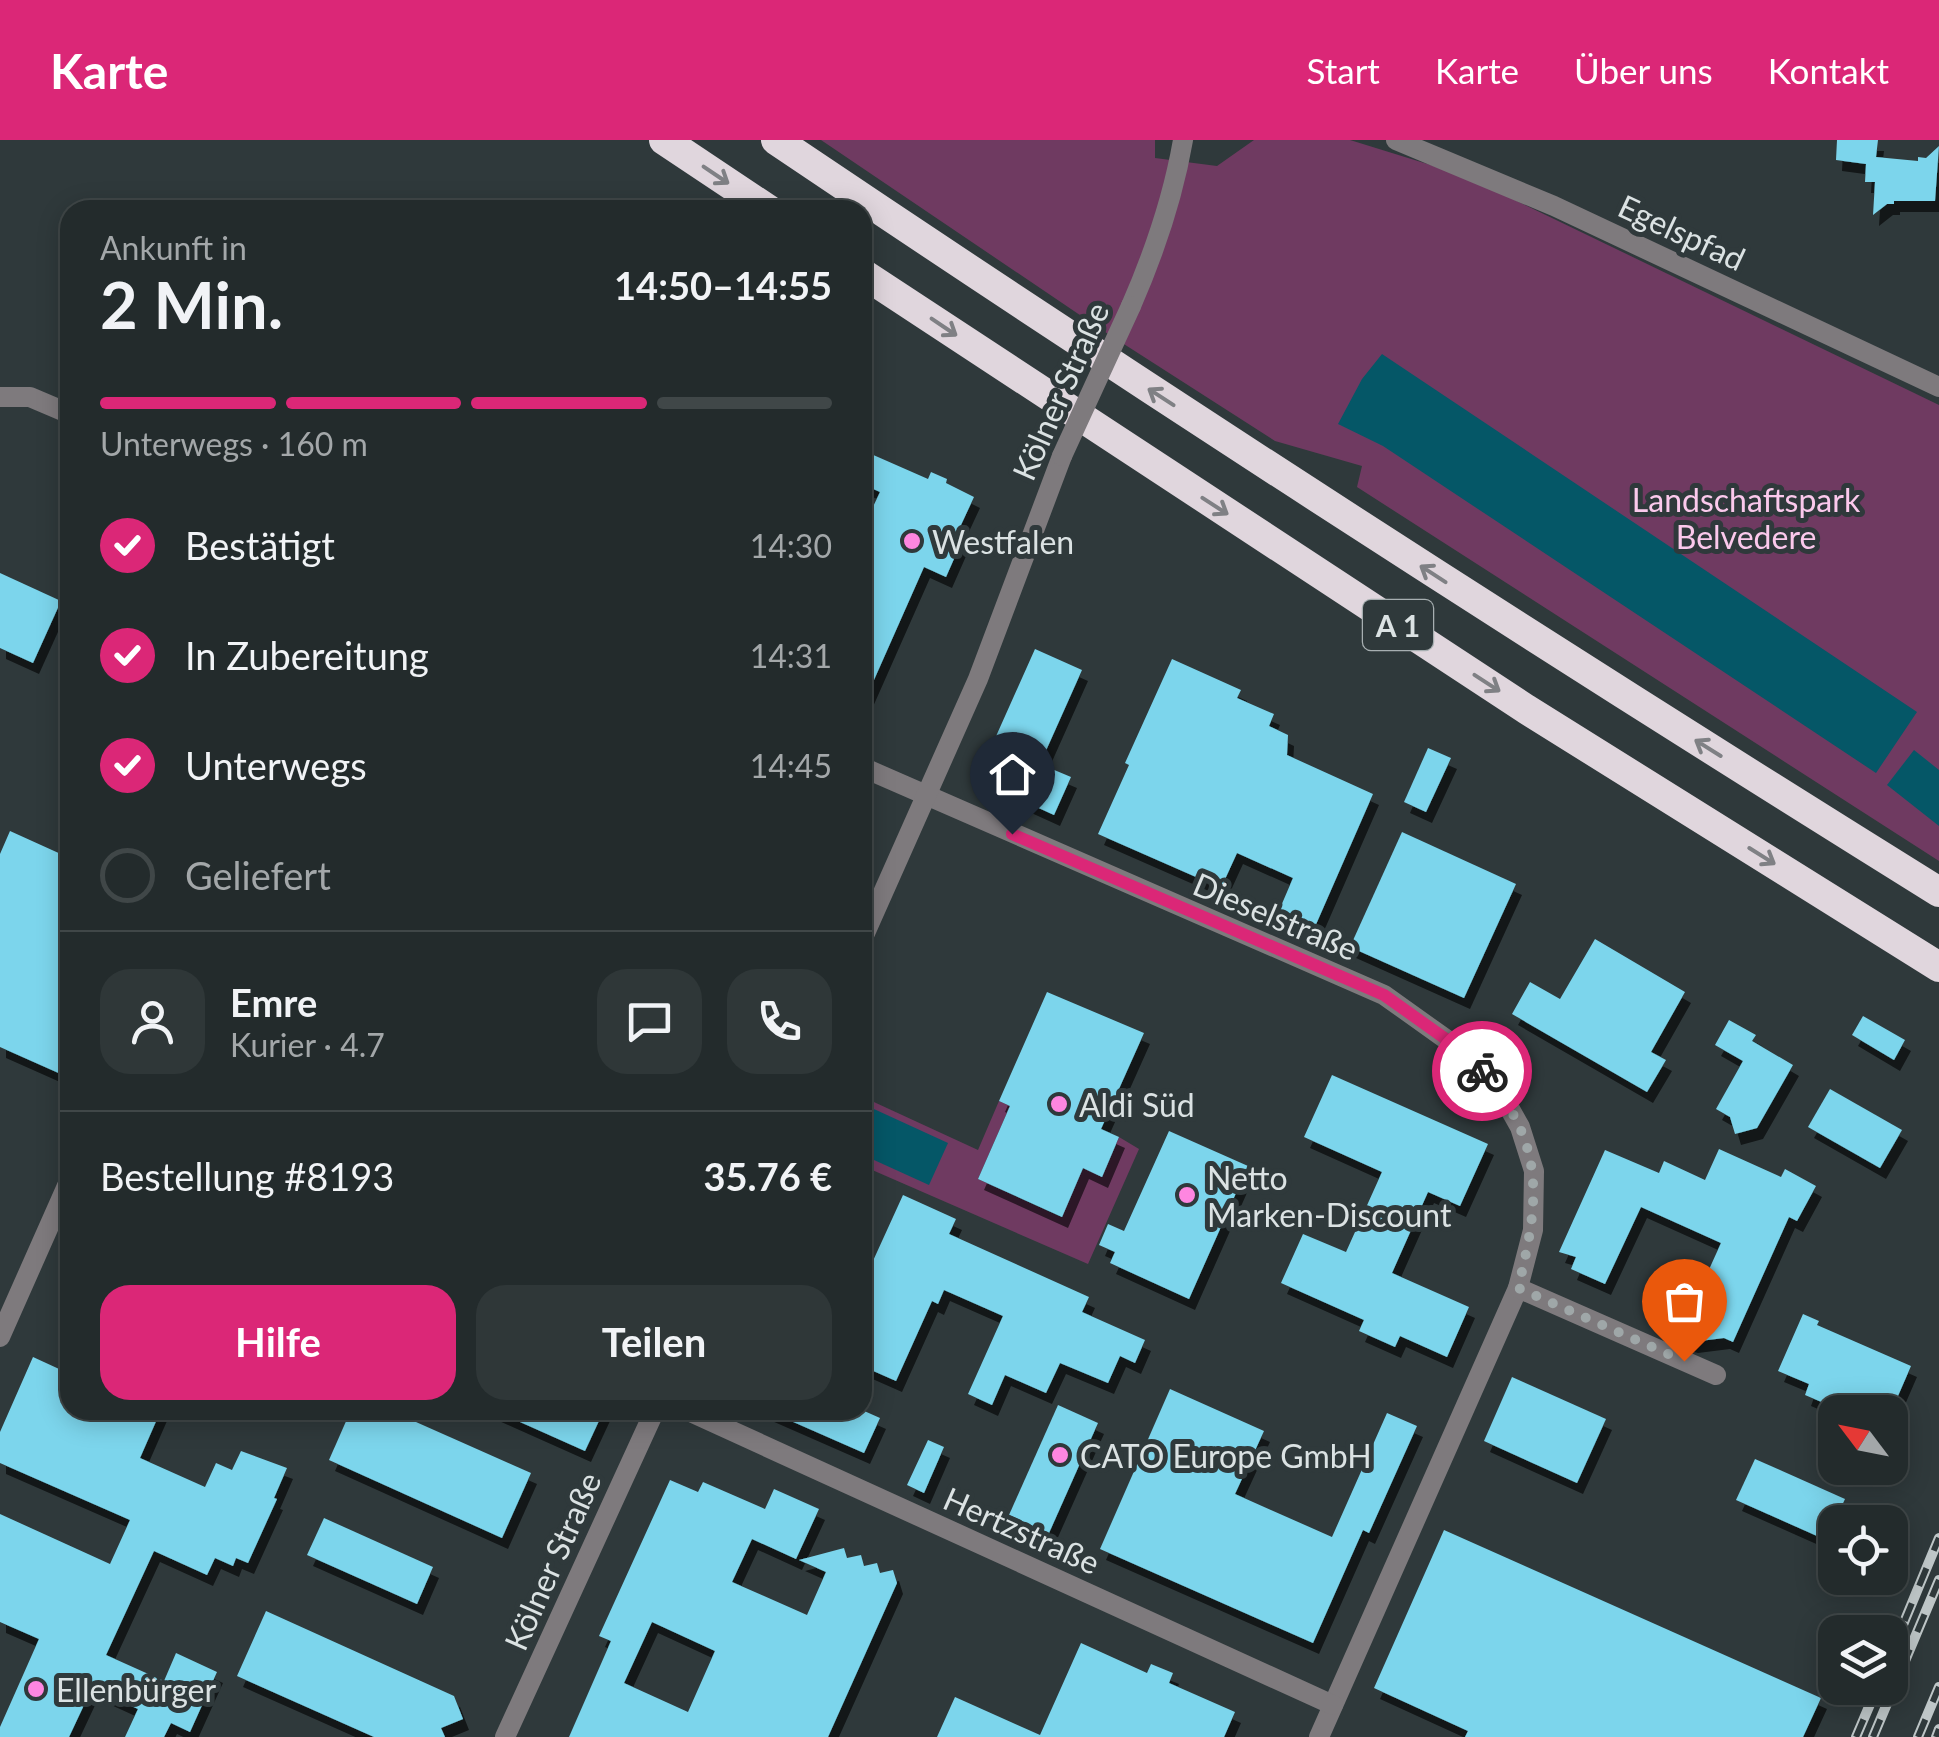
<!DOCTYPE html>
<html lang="de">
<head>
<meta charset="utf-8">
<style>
  :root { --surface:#232b2c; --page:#2f3738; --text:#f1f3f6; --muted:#a3a7a9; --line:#404748; --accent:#db2777 }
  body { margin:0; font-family:Lato,sans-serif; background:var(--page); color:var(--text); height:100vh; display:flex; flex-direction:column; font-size:38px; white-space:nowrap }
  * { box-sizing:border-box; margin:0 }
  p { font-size:32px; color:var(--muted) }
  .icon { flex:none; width:55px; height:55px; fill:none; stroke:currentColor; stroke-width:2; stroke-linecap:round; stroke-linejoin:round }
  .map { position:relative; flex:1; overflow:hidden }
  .sheet { position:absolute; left:60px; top:60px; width:812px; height:1220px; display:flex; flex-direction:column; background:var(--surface); border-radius:30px; box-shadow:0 5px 25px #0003,0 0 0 2px var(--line) }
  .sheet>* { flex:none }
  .needle { width:65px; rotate:302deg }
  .fabs { position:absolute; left:1818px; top:1255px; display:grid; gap:20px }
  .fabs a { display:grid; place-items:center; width:90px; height:90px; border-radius:20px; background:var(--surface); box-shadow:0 5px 25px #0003,0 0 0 2px var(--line); font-size:50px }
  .pin { position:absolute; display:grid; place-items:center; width:85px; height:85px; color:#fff; margin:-102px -42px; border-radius:50% 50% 50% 0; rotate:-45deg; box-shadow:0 0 10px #0007 }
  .pin .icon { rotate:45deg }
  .courier { position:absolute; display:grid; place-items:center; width:100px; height:100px; margin:-50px; border:8px solid #db2777; border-radius:50%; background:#fff; color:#222; box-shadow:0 2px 12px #0007 }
  .overview em { font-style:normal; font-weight:700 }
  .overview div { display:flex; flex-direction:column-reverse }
  .overview { display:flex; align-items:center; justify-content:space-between; height:170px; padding:0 40px }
  h1 { font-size:65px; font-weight:700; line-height:75px }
  .bar { display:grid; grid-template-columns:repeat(4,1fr); gap:15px 10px; align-content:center; height:120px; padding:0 40px }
  .bar i { height:12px; border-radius:8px; background:var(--line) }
  .bar .active { background:var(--accent) }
  .bar p { grid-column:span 4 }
  .line { display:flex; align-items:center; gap:25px; padding:0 40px; border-top:2px solid var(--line) }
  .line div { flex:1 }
  .round { display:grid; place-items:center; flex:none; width:105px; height:105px; border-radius:30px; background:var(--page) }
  ol { padding:0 40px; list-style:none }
  li { display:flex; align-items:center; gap:30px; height:110px }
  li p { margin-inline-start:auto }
  li .icon { padding:10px; border-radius:50%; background:var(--accent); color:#fff; stroke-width:4 }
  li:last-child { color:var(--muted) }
  li i { width:55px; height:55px; border:5px solid var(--line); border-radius:50% }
  .button { display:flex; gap:20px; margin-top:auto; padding:20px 40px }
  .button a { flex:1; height:115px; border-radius:30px; background:var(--accent); color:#fff; font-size:40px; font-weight:700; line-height:115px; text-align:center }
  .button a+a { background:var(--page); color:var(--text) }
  header { display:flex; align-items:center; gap:60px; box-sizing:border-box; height:140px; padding:0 50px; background:var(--accent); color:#fff }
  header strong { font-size:48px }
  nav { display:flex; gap:55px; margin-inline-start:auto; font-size:35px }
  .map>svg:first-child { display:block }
  .green { fill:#6f3a61 }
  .water { fill:#055767 }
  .building { fill:#7cd5ec; fill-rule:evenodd; filter:url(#shadow) }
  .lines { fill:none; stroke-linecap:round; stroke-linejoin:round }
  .minor { stroke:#7e7a7d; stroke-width:20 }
  .tertiary { stroke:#7e7a7d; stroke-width:20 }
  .motorway { stroke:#e0d6dd; stroke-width:30 }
  .rail-casing { stroke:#bec6c7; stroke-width:10 }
  .rail { stroke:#2f393b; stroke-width:6; stroke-dasharray:19; stroke-linecap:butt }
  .tertiary-bridge { stroke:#7e7a7d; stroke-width:20 }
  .oneway { stroke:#7f8084 }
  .done { stroke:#9fa7a8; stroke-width:10; stroke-dasharray:0 18 }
  .route { stroke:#db2777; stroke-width:12 }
  .poi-dot { fill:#fe86e0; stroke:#2f393b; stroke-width:4 }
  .labels { text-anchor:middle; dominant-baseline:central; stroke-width:10; stroke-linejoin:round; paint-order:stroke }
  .shield { fill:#2f393b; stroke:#a7afb1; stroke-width:2.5 }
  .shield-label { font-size:30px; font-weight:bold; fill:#dbe2e3 }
  .street-label { font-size:32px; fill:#dbe2e3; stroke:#2f393b }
  .park-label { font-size:32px; fill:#fbc9ec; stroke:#2f393b }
  .poi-label { font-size:32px; fill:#dbe2e3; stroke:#2f393b; text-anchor:start }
</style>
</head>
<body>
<header>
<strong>Karte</strong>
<nav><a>Start</a><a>Karte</a><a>Über uns</a><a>Kontakt</a></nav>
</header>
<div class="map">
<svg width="1939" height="1597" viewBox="0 0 1939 1597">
  <defs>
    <filter id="shadow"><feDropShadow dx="6" dy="11" stdDeviation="0" flood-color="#0009"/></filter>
  </defs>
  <rect width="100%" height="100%" fill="#2f393b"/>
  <g class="green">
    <polygon points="821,0 1155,0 1155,18 1217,26 1254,0 1350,0 1463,35 1939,265 1939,721 1357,347 1362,326 1275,301 1102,190"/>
    <polygon points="863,957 978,1010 999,961 1010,966 978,1039 1061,1077 1083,1028 1102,1036 1119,997 1139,1009 1088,1124 863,1026"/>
  </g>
  <g class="water">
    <polygon points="1382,214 1917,572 1876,633 1383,306 1338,284 1362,239"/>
    <polygon points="1914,610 1939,630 1939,686 1887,645"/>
    <polygon points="863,964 948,1003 929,1045 863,1015"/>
  </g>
  <g class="building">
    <polygon points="1837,0 1878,0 1876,17 1918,21 1918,17 1926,18 1939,6 1935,61 1894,61 1894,64 1887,64 1873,75 1875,42 1865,42 1866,24 1836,20"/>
    <polygon points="862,310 928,339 931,332 947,339 946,343 974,357 954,400 961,403 946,437 924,427 862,567 862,390 880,352 862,344"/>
    <polygon points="0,433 61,461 33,523 0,508"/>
    <polygon points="1035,509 1082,530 1040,624 1071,637 1054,675 1008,654 1024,617 993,603"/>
    <polygon points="1172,519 1241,550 1237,558 1274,574 1269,586 1288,595 1287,615 1373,654 1314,789 1278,773 1293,738 1237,713 1221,748 1098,694 1129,625 1125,623"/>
    <polygon points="1428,608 1451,618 1426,672 1404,662"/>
    <polygon points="10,691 63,715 58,727 70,732 70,918 63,935 0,907 0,714"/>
    <polygon points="1402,692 1516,744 1464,858 1350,807"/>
    <polygon points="1595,799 1685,852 1651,912 1666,920 1647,952 1512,874 1530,842 1560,859"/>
    <polygon points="1047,852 1144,893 1101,989 1119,997 1102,1037 1083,1028 1062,1077 978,1039 1010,966 999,961"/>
    <polygon points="1863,876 1905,900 1894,920 1852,895"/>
    <polygon points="1729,880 1756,895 1752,901 1793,925 1757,988 1735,994 1730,977 1716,969 1743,921 1715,905"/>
    <polygon points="1332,935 1488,1004 1460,1066 1428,1052 1392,1133 1469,1167 1447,1217 1400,1196 1395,1207 1359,1191 1364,1180 1281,1143 1303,1094 1346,1112 1382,1032 1304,997"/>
    <polygon points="1830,949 1902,990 1880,1028 1808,987"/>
    <polygon points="1169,991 1248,1026 1189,1159 1110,1123 1115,1112 1099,1105 1108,1084 1124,1091"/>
    <polygon points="1719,1009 1781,1037 1785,1029 1816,1046 1797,1081 1789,1077 1733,1202 1724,1198 1692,1202 1678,1198 1721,1103 1641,1067 1605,1144 1571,1129 1576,1117 1559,1112 1605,1010 1659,1033 1664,1021 1705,1040"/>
    <polygon points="903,1055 956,1079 949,1094 1089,1157 1082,1172 1145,1200 1135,1223 1120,1216 1108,1243 1060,1223 1046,1253 1005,1235 992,1265 968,1254 1003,1176 944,1150 938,1164 932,1161 896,1241 862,1226 862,1145"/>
    <polygon points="1803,1174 1819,1181 1817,1185 1911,1226 1891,1272 1845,1272 1805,1255 1809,1244 1778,1231"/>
    <polygon points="33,1217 70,1234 70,1270 161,1270 140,1318 205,1347 216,1323 232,1330 241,1311 287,1328 274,1358 277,1359 248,1423 236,1418 233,1426 215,1418 207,1435 154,1411 106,1515 164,1541 176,1513 217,1532 190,1592 171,1583 164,1597 125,1597 138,1569 92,1548 69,1597 0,1597 0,1587 39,1499 0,1482 0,1374 110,1424 130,1380 0,1323 0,1292"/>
    <polygon points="1512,1237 1606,1279 1577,1343 1484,1301"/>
    <polygon points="1170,1249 1264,1291 1235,1354 1332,1397 1387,1273 1417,1286 1369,1393 1363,1390 1313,1503 1100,1409"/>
    <polygon points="1058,1265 1098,1283 1049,1393 1009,1375"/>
    <polygon points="351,1270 389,1270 531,1333 502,1398 329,1320"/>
    <polygon points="493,1270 604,1270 585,1311"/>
    <polygon points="766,1270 862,1270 880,1278 864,1313"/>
    <polygon points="928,1300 944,1307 924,1353 907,1345"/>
    <polygon points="1755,1319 1845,1359 1826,1400 1736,1360"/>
    <path d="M670,1340L698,1352L703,1342L765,1369L774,1349L819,1369L796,1419L752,1399L732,1442L807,1475L826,1432L799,1420L844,1408L847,1418L861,1415L864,1426L877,1423L880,1433L893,1430L897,1443L828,1597H569L611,1501L599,1496ZM652,1482L715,1511L688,1572L624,1543Z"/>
    <polygon points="324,1378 433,1427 417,1464 307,1415"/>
    <polygon points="1444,1390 1821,1558 1803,1597 1465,1597 1468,1591 1374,1548"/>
    <polygon points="266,1471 454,1556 463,1579 441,1588 445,1597 374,1597 237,1536"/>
    <polygon points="1081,1503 1147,1533 1151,1524 1173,1533 1169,1543 1235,1572 1224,1597 937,1597 955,1557 1040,1595"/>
  </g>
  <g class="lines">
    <g class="minor">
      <polyline points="0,257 30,257 70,274"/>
      <polyline points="862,627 1384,855 1464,912 1502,955 1520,987 1534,1031 1533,1090 1518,1148 1319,1597"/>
      <polyline points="1518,1148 1716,1235"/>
      <polyline points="0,1197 70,1039"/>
      <polyline points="686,1270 1333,1565"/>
    </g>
    <g class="tertiary">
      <polyline points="1396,0 1554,66 1939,247"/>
      <path d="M1131,166C1155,111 1173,58 1183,0"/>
      <polyline points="862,800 978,539 1062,316"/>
      <polyline points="505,1597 655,1270"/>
    </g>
    <g class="motorway">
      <polyline points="664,0 769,70"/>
      <path d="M776,0C1159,258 1547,508 1939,752"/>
      <polyline points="862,133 1526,569 1939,827"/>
    </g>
    <defs>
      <g id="rail">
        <polyline points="1890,1516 1939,1398"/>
        <polyline points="1856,1597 1877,1548"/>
        <polyline points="1873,1597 1939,1440"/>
        <polyline points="1918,1597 1939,1547"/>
        <polyline points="1936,1597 1939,1589"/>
      </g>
    </defs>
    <use href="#rail" class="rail-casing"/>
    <use href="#rail" class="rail"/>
    <polyline class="tertiary-bridge" points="1062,316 1131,166"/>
  </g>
  <defs><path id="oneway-shaft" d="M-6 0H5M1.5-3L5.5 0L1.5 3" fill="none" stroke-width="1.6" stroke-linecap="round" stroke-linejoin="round" transform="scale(2.5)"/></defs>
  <g class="oneway">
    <use href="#oneway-shaft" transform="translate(716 35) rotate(34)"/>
    <use href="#oneway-shaft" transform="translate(944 187) rotate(34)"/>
    <use href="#oneway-shaft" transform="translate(1161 257) rotate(-147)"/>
    <use href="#oneway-shaft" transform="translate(1215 366) rotate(33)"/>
    <use href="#oneway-shaft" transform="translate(1433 434) rotate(-147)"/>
    <use href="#oneway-shaft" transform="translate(1487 543) rotate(33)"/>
    <use href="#oneway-shaft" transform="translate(1708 608) rotate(-148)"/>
    <use href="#oneway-shaft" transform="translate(1762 716) rotate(32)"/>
  </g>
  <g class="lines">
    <path class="done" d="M1482,931C1546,1004 1540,1059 1518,1148L1684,1221"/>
    <polyline class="route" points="1012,694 1384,855 1464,912 1482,931"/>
  </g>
  <g class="poi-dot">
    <circle cx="912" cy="401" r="10"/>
    <circle cx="1059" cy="964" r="10"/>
    <circle cx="1187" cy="1055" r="10"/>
    <circle cx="1060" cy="1315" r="10"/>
    <circle cx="36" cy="1549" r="10"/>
  </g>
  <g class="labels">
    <rect class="shield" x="1363" y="460" width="70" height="50" rx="8"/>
    <g class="shield-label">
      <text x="1398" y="485">A 1</text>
    </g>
    <g class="street-label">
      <text transform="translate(1682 92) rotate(25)">Egelspfad</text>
      <text transform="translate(1060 251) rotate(-66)">Kölner Straße</text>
      <text transform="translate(1276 776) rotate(23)">Dieselstraße</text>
      <text transform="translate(1022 1390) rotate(24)">Hertzstraße</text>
      <text transform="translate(552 1421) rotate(-66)">Kölner Straße</text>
    </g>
    <g class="park-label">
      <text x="1746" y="359">Landschaftspark<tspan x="1746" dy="37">Belvedere</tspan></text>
    </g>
    <g class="poi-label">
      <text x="932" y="401">Westfalen</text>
      <text x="1079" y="964">Aldi Süd</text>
      <text x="1207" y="1037">Netto<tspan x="1207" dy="37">Marken-Discount</tspan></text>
      <text x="1080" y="1315">CATO Europe GmbH</text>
      <text x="56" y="1549">Ellenbürger</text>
    </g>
  </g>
</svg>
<div class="fabs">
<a><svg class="needle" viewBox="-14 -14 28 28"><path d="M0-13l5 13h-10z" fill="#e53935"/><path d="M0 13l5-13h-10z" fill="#a3a7a9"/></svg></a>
<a><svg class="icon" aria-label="locate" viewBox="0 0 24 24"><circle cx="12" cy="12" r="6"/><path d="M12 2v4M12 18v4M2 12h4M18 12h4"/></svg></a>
<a><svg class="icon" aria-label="layers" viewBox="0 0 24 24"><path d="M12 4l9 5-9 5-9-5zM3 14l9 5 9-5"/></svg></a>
</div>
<div class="pin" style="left:1684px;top:1221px;background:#ea580c"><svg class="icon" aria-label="bag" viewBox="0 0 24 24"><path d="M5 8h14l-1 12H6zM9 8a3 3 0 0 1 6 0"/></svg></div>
<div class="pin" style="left:1012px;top:694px;background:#1f2937"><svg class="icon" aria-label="home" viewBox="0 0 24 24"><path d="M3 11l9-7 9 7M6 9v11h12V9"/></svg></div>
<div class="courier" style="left:1482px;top:931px"><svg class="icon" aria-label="bike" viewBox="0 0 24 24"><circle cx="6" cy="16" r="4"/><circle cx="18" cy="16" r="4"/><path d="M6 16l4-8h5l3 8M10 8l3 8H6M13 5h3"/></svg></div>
<section class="sheet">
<div class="overview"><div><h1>2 Min.</h1><p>Ankunft in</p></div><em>14:50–14:55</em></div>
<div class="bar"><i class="active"></i><i class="active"></i><i class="active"></i><i></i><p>Unterwegs · 160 m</p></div>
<ol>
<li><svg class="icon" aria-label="check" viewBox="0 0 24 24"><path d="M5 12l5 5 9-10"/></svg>Bestätigt<p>14:30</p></li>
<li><svg class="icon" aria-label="check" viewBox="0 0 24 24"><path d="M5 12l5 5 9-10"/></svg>In Zubereitung<p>14:31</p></li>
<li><svg class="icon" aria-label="check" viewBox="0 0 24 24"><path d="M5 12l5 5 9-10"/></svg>Unterwegs<p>14:45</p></li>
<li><i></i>Geliefert</li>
</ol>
<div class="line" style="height:180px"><a class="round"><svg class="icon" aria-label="person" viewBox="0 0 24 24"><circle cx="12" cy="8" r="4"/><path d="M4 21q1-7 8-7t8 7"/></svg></a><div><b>Emre</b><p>Kurier · 4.7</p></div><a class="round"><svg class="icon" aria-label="chat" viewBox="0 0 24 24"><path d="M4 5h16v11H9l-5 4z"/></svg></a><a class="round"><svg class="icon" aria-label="phone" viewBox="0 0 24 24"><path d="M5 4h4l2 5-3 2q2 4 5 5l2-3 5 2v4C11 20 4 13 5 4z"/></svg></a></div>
<div class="line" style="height:130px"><div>Bestellung #8193</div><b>35.76 €</b></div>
<div class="button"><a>Hilfe</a><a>Teilen</a></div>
</section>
</div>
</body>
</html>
